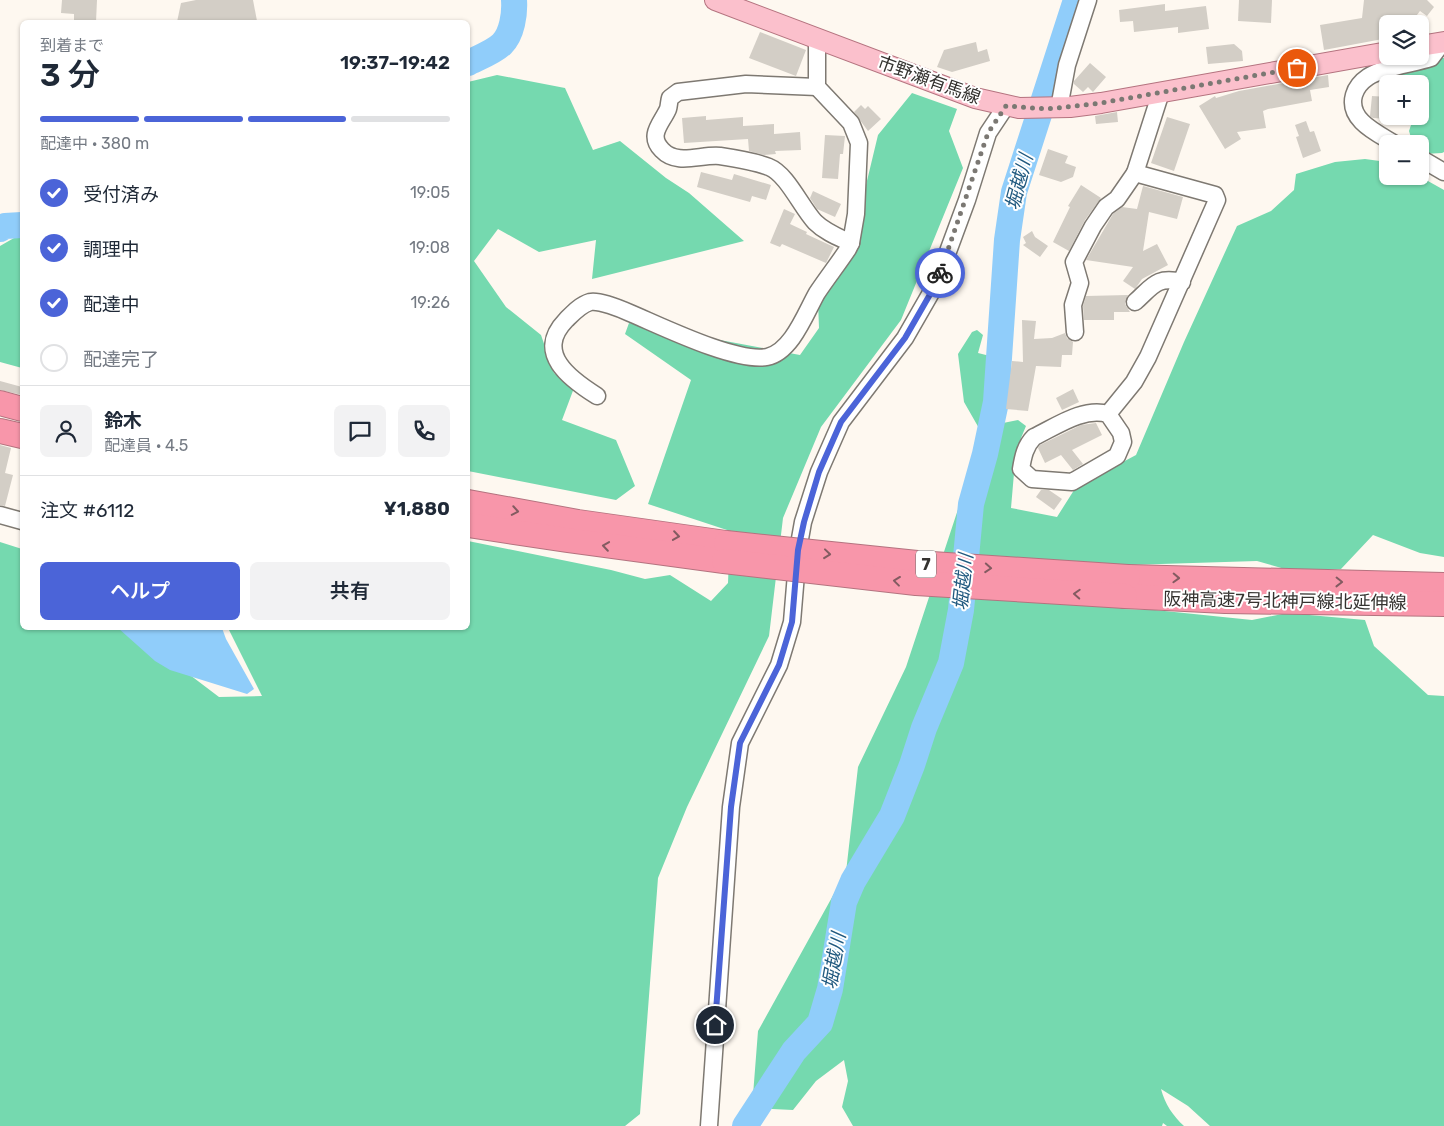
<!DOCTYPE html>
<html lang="ja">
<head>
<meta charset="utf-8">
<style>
  :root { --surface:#fff; --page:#f2f2f3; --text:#1f2937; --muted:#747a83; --line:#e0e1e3; --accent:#4b64d8 }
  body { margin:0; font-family:Rubik,"Noto Sans JP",sans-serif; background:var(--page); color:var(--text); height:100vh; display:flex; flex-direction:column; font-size:19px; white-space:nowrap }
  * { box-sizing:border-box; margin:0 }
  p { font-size:16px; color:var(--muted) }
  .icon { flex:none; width:28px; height:28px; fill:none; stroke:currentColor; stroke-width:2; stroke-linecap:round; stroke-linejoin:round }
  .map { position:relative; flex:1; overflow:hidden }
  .panel { position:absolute; left:20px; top:20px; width:450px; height:610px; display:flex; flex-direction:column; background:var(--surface); border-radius:8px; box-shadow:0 1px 4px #0004 }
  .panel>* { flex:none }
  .controls { position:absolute; left:1379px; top:15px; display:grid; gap:10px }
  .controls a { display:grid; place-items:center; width:50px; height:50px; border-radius:8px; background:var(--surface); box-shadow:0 1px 4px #0004; font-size:25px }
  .pin { position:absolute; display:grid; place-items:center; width:42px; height:42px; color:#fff; margin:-21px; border:2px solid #fff; border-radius:50%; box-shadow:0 1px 5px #0007 }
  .courier { position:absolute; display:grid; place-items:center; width:50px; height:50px; margin:-25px; border:4px solid #4b64d8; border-radius:50%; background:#fff; color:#222; box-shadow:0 1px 6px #0007 }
  .head em { font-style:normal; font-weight:600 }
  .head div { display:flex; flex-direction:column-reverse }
  .head { display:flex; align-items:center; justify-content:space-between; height:85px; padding:0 20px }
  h1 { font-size:32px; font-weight:600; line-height:38px }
  .bar { display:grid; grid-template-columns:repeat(4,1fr); gap:8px 5px; align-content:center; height:60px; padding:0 20px }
  .bar i { height:6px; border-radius:4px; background:var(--line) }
  .bar .current { background:var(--accent) }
  .bar p { grid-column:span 4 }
  .line { display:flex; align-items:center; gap:12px; padding:0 20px; border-top:1px solid var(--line) }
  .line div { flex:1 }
  .round { display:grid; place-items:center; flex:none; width:52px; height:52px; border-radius:8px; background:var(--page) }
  ol { padding:0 20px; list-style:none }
  li { display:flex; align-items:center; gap:15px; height:55px }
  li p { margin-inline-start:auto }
  li .icon { padding:5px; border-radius:50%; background:var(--accent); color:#fff; stroke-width:4 }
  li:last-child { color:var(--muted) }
  li i { width:28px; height:28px; border:2px solid var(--line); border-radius:50% }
  .action { display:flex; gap:10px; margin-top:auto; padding:10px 20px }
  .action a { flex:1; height:58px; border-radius:8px; background:var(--accent); color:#fff; font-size:20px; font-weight:600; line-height:58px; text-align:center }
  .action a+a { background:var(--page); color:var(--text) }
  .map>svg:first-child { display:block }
  .forest { fill:#75d9af }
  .water { fill:#90cdfa }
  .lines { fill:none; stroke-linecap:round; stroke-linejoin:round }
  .river { stroke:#90cdfa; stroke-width:26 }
  .building { fill:#d3cec6 }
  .minor-casing { stroke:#7e7972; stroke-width:19 }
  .major-casing { stroke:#b4737f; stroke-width:22 }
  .highway-casing { stroke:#b4737f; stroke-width:26 }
  .minor { stroke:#fff; stroke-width:16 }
  .major { stroke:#fbc0cc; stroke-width:20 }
  .highway { stroke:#f896aa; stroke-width:24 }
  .highway-bridge-casing { stroke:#b4737f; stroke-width:26; stroke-linecap:butt }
  .highway-bridge { stroke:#f896aa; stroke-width:24 }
  .oneway { stroke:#835b61 }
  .done { stroke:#7b7873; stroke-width:5; stroke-dasharray:0 9 }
  .route { stroke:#4b64d8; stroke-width:6 }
  .labels { text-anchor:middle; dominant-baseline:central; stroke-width:4; stroke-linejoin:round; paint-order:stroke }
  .shield { fill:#fff; stroke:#72706e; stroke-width:1 }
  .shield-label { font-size:16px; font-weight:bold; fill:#353330 }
  .street-label { font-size:18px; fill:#353330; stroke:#fff }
  .water-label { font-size:19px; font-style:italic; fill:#20597f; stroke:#fff }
</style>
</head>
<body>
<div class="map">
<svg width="1444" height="1126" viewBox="0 0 1444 1126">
  <rect width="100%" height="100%" fill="#fef8f0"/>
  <g class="forest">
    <polygon points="1417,57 1444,58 1444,152 1442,153 1424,154 1420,151 1420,144 1413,144 1409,131 1414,116 1420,116 1420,84 1397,84 1393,75"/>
    <polygon points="497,75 565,88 593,150 620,141 666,178 689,193 744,241 592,279 596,240 539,252 498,229 474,261 506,307 541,335 554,373 574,388 562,420 616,440 635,486 616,500 468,471 468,82"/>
    <polygon points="912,93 957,109 949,131 963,168 901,320 821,427 783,518 769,636 687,807 658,878 640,1114 625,1126 0,1126 0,542 22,549 22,628 128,628 219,697 262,696 228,628 468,628 468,541 611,570 645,579 670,575 711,601 728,583 730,531 648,504 691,380 625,334 629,323 800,355 819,328 818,301 857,250 866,185 878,135"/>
    <path d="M1365,159L1387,162L1388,176H1419L1444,190V557L1420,553L1373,535L1341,569L1292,571L1257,561L1129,565L1123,609L1155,610L1252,620L1287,613L1365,620L1374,646L1428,695L1444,696V1126H1210L1188,1106L1161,1089C1165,1104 1173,1116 1184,1126H1167L1163,1123L1162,1126H853L842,1107L848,1081L844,1060L816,1081L793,1110L752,1108L758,1031L846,872L858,767L906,667L968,479L980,430L964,402L958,354L972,332L977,330L983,335L978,353L994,357L998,424L1018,420L1026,426L1016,450L1011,508L1057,517L1076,487L1136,455L1184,342L1237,226L1271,211L1294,190L1296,174L1335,162Z"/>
    <polygon points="22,236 22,368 0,362 0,246 14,238"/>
  </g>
  <polygon class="water" points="118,628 222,628 226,639 254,689 247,694 170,670 155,661"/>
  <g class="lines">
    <g class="river">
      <path d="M468,63C478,58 494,52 502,44C512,34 515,14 514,0"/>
      <polyline points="0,229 5,226 22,225"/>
      <polyline points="745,1126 794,1051 820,1023 830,989 844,902 853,881 892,816 912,765 924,728 951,663 961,610 971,504 985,454 996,402 1007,240 1014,192 1076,0"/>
    </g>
  </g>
  <g class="building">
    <polygon points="62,0 97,0 96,22 74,22 74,14 61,13"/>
    <polygon points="196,0 253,0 257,21 177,22 181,3"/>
    <polygon points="1239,0 1272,0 1271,23 1238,21"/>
    <polygon points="1364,0 1427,0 1434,7 1427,16 1420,11 1410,24 1388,24 1388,38 1324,50 1320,25 1362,18"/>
    <polygon points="1165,4 1165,11 1206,6 1209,29 1178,33 1178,27 1134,32 1133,21 1120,22 1119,10"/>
    <polygon points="760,32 806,50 796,76 749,58"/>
    <polygon points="976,42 978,52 987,49 990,61 952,72 937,67 944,50"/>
    <polygon points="1234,44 1242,51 1243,61 1208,64 1206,47"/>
    <polygon points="1090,63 1106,77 1093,92 1088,87 1083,92 1074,84 1074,81"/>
    <polygon points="1328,75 1329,87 1310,90 1312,101 1268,109 1263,111 1266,128 1237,132 1241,139 1225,149 1199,106 1215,96 1216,98 1239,91"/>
    <polygon points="1372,96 1388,97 1388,119 1373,118 1370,116"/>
    <polygon points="861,105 865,109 868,106 881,119 868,131 854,112"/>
    <polygon points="1117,112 1118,122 1096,124 1095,116"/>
    <polygon points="706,116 706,120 743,117 743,126 774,124 774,134 800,132 801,150 775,151 776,154 764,155 749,151 748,139 684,143 682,118"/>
    <polygon points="1167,117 1190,124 1174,171 1151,163"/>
    <polygon points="1306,121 1310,132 1314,131 1321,151 1303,158 1296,137 1299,136 1295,125"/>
    <polygon points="825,135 845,136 843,154 840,154 838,179 822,178"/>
    <polygon points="1048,149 1068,156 1065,163 1076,167 1073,177 1061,182 1039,175"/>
    <polygon points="701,172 732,180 734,174 771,185 766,200 752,196 750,202 697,187"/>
    <polygon points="1081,185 1101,198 1085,220 1069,251 1053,242 1070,207 1068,206"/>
    <polygon points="1143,186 1183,197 1177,219 1149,212 1143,251 1157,244 1168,265 1142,279 1135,289 1123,281 1133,267 1086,260 1113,214 1122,207 1137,209"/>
    <polygon points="813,191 841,204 835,217 817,209 810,198"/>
    <polygon points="784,209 795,214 790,224 807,232 806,234 834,247 826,263 782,244 780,247 770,243"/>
    <polygon points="1032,231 1035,237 1048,246 1040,257 1023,245 1026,243 1023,237"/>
    <polygon points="1128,295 1125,304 1130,312 1114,312 1114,320 1084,320 1083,306 1086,296"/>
    <polygon points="1022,320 1036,321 1034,339 1052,338 1065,333 1067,338 1073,342 1072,355 1062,355 1061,367 1036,366 1028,411 1006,409 1012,361 1023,362"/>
    <polygon points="0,381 22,387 22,395 0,390"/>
    <polygon points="1073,389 1079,402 1062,410 1056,398"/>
    <polygon points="1096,423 1102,435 1072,450 1083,464 1073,470 1061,455 1045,463 1038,448 1040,445 1081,425"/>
    <polygon points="0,445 11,448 5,473 13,475 5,506 0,505"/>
    <polygon points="1041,490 1049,490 1062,499 1054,510 1036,497"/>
  </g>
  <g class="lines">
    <defs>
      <g id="minor">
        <path d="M817,87L746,84L678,92L670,98C669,101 669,106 668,109C662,123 647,135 662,150C677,166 701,154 720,156C733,158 757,162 769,167C787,174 801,207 815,222C825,232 838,237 851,243"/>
        <polyline points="1059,108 1067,65 1088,0"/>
        <path d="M1395,144C1377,133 1347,120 1354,95C1356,88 1362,81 1368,77C1383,67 1413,64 1431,58L1437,50L1434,44"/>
        <polyline points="1420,158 1444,172"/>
        <path d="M1135,302C1153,286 1156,276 1182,282"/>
        <polyline points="1075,332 1073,305 1080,283 1074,262 1093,226 1106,207 1117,199 1135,173"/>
        <path d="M597,396C570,379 534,353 566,320C572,314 580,305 590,302C599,300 621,309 630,313C661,326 736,363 767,357C792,352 806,312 817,293C827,278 838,264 848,249L851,243L856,214L859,143L851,123L817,87V39"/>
        <path d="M1108,414L1121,433L1123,442L1117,456L1072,482L1032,479L1021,469C1023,457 1025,446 1034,437C1057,426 1083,407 1108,414L1134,382L1148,357L1217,200L1215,195L1135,173L1161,92"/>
        <polyline points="0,515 22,521"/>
        <polyline points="709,1126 731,807 740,743 779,665 792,622 798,550 803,522 819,472 841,422 905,338 936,284 967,200 988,133 1006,106"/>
      </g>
      <g id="major">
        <polyline points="715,0 975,98 1019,108 1070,107 1101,103 1388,52"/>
        <polyline points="1420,46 1444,42"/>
      </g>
      <g id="highway">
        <polyline points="0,403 22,409"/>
        <polyline points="0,431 22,436"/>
        <polyline points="468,502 578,522 726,543"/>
        <polyline points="468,525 567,540 724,561"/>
        <polyline points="1128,577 1444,585"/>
        <polyline points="1125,596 1225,601 1444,604"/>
      </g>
    </defs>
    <use href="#minor" class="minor-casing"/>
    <use href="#major" class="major-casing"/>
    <use href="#highway" class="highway-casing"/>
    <use href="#minor" class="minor"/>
    <use href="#major" class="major"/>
    <use href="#highway" class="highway"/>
    <defs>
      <g id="highway-bridge">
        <polyline points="726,543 917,563 1128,577"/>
        <polyline points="724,561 916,583 1125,596"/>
      </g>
    </defs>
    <use href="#highway-bridge" class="highway-bridge-casing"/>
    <use href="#highway-bridge" class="highway-bridge"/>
  </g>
  <defs><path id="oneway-chevron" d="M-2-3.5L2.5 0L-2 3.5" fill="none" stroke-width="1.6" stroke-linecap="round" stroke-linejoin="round" transform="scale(1.25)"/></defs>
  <g class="oneway">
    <use href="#oneway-chevron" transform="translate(515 511) rotate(10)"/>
    <use href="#oneway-chevron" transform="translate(676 536) rotate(8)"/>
    <use href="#oneway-chevron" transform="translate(606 546) rotate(-172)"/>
    <use href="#oneway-chevron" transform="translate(827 554) rotate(6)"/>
    <use href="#oneway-chevron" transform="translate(988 568) rotate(4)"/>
    <use href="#oneway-chevron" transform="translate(1176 578) rotate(2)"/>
    <use href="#oneway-chevron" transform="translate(897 581) rotate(-173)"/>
    <use href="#oneway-chevron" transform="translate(1339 582) rotate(1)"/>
    <use href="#oneway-chevron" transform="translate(1077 594) rotate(-177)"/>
  </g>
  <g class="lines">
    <polyline class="done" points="940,273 988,133 1006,106 1047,109 1101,103 1297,68"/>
    <polyline class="route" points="715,1025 731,807 740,743 779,665 792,622 798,550 804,522 819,472 841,422 905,338 936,284 940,273"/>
  </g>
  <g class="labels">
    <rect class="shield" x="916" y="550.5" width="20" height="27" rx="4"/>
    <g class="shield-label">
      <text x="926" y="564">7</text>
    </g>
    <g class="street-label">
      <text transform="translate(929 80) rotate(20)">市野瀬有馬線</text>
      <text transform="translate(1285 601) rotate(1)">阪神高速7号北神戸線北延伸線</text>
    </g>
    <g class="water-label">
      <text transform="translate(1019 182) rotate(-75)">堀越川</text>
      <text transform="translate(963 582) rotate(-84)">堀越川</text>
      <text transform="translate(834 961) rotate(-80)">堀越川</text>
    </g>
  </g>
</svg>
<div class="controls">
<a><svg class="icon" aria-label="layers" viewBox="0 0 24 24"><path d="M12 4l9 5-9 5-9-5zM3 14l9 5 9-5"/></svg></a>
<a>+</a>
<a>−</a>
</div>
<div class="pin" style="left:1297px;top:68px;background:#ea580c"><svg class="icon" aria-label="bag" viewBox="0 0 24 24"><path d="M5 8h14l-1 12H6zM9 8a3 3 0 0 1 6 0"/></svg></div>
<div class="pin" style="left:715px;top:1025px;background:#1f2937"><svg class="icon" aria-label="home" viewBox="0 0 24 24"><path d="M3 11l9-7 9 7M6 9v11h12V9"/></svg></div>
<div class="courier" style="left:940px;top:273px"><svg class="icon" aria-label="bike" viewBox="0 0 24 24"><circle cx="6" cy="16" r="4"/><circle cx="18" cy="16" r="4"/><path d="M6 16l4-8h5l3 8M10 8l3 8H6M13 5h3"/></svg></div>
<section class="panel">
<div class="head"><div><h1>3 分</h1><p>到着まで</p></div><em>19:37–19:42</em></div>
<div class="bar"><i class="current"></i><i class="current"></i><i class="current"></i><i></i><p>配達中 · 380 m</p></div>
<ol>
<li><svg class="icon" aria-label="check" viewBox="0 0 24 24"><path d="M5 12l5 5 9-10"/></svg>受付済み<p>19:05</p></li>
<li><svg class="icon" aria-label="check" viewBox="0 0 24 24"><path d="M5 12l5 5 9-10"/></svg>調理中<p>19:08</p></li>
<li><svg class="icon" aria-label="check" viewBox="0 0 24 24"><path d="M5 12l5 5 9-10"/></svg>配達中<p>19:26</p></li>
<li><i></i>配達完了</li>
</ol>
<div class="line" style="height:90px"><a class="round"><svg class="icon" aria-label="person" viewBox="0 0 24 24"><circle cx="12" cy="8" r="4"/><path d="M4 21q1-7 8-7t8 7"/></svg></a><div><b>鈴木</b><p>配達員 · 4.5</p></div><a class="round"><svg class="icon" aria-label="chat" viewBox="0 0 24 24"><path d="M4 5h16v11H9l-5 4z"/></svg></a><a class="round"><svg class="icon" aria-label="phone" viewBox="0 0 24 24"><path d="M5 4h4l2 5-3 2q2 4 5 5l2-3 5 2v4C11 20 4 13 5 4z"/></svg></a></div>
<div class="line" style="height:65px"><div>注文 #6112</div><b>¥1,880</b></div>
<div class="action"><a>ヘルプ</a><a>共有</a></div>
</section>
</div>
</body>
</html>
